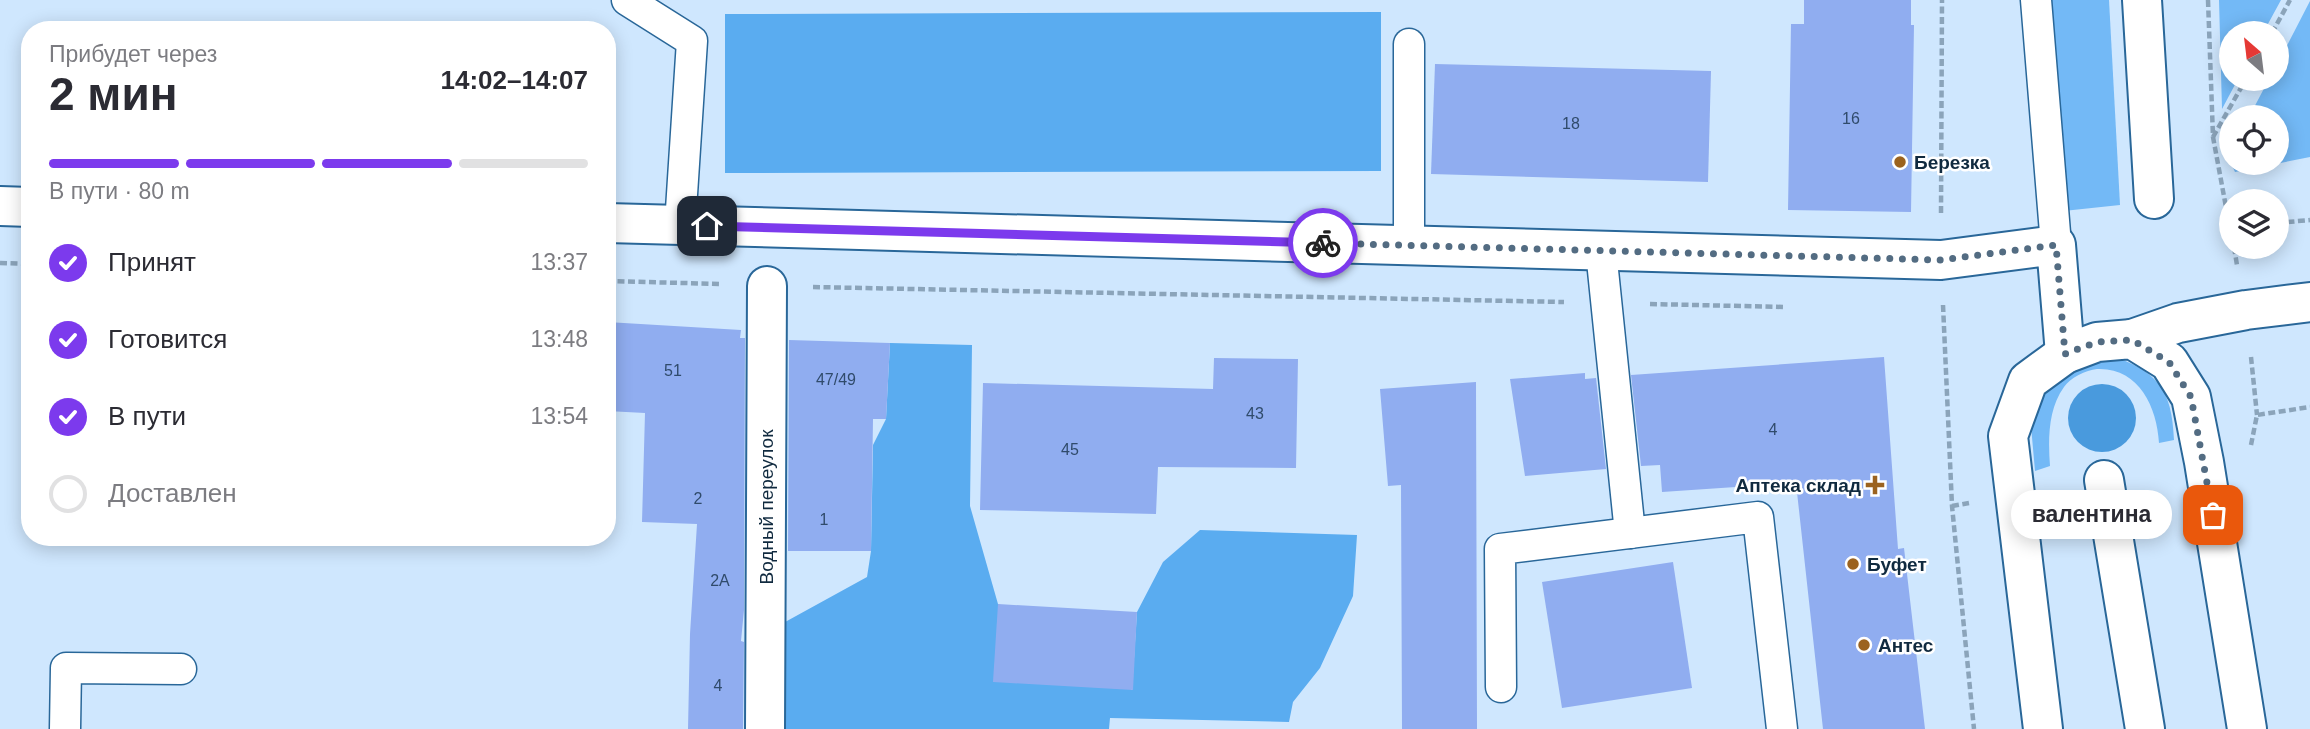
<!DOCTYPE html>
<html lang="ru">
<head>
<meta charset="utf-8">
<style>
  :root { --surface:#fff; --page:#f2f2f3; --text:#2b2b33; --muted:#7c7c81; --line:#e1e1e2; --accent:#7c3aed }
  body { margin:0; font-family:Arial,sans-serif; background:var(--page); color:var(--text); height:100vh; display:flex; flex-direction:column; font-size:26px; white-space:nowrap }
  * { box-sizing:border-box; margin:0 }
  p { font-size:23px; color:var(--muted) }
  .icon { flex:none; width:38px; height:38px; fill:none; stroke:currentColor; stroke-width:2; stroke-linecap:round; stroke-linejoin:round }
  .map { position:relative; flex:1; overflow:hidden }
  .details { position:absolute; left:21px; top:21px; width:595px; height:525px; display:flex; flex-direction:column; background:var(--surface); border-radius:28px; box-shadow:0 4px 18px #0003 }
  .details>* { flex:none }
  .needle { width:46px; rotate:332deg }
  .fabs { position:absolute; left:2219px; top:21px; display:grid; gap:14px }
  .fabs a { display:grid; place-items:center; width:70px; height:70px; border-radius:50%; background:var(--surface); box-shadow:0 4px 18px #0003; font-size:35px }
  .pin { position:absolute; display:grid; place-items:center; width:60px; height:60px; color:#fff; margin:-30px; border-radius:14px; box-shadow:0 4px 10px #0006 }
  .courier { position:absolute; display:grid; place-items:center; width:70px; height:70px; margin:-35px; border:5px solid #7c3aed; border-radius:50%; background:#fff; color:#222; box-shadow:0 2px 9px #0007 }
  .bubble { position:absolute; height:49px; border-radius:24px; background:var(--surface); box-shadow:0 4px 18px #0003; font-size:23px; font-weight:800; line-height:49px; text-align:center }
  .summary em { font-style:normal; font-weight:800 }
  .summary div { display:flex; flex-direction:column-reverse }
  .summary { display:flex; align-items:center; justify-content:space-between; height:119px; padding:0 28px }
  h1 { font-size:46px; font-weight:800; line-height:52px }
  .bar { display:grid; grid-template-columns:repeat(4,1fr); gap:10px 7px; align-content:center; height:84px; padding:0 28px }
  .bar i { height:9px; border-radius:5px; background:var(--line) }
  .bar .active { background:var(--accent) }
  .bar p { grid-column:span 4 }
  ol { padding:0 28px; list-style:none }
  li { display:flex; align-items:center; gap:21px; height:77px }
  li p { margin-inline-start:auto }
  li .icon { padding:7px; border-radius:50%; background:var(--accent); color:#fff; stroke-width:4 }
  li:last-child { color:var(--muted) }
  li i { width:38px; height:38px; border:4px solid var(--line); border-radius:50% }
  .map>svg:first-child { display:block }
  .green { fill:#73b9f6 }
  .forest { fill:#5aacf0 }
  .water { fill:#499add }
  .building { fill:#90adf0 }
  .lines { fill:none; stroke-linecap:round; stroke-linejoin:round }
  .lane-casing { stroke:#296799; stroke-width:33 }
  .street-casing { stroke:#296799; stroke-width:42 }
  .secondary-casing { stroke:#296799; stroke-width:42 }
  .path { stroke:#8ba4ba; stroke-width:4.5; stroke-dasharray:7 3.5; stroke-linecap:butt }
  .lane { stroke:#fff; stroke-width:30 }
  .street { stroke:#fff; stroke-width:38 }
  .secondary { stroke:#fff; stroke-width:38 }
  .done { stroke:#536c82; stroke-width:7; stroke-dasharray:0 12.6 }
  .route { stroke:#7c3aed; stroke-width:9 }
  .poi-dot { fill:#9b621f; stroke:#fff; stroke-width:2.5 }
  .labels { text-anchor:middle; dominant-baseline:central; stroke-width:5; stroke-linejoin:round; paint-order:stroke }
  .number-label { font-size:16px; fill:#304b6b }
  .poi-label { font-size:19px; font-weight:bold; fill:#102a3f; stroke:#fff; text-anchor:start }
  .street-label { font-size:19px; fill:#102a3f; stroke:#fff }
</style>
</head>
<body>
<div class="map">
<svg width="2310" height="729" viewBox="0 0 2310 729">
  <rect width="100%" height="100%" fill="#cfe7fe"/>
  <g class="green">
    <polygon points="2036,0 2109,0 2120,205 2054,212"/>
    <polygon points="2219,0 2281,0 2263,33 2231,33 2231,79 2238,79 2222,109"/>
    <polygon points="2310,1 2310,157 2235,172 2228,157 2231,151 2231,163 2277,163 2277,117 2249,117 2269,79 2277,79 2277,65"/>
    <path d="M2109,355C2157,371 2172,388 2174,440L2159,443C2157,406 2138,367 2097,369C2086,370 2070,378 2064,387C2048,409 2048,440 2050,466L2035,471L2031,426L2047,385L2067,366Z"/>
  </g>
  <g class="forest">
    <polygon points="1381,12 1381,171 725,173 725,14"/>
    <polygon points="890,343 972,345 970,506 998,604 1132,690 1137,612 1163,562 1200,530 1357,535 1353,596 1320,668 1293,702 1289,722 1110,718 1109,729 774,729 776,627 867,577 871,551 873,445 886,419"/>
  </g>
  <circle class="water" cx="2102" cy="418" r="34"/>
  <g class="building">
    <polygon points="1804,0 1911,0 1911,25 1914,25 1911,212 1788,210 1791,24 1804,24"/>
    <polygon points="1435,64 1711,71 1708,182 1431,174"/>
    <polygon points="607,322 741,330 740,338 745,338 744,610 741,641 744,642 743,729 688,729 690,634 697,524 642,522 645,413 607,411"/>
    <polygon points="789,340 890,343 886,419 873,419 871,551 788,551"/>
    <polygon points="1884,357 1898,549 1904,548 1925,729 1823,729 1796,483 1662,492 1660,465 1641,466 1631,375"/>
    <polygon points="1214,358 1298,359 1296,468 1158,467 1156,514 980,510 983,383 1213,389"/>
    <polygon points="1585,373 1585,379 1596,378 1606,469 1525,476 1510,379"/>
    <polygon points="1476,382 1477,729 1402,729 1401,485 1388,486 1380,389"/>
    <polygon points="1673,562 1692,688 1562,708 1542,582"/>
    <polygon points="998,604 1137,612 1133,690 993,682"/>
  </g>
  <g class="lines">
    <defs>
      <g id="lane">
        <polyline points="627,0 692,41 680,225"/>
        <polyline points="2036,0 2056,245"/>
        <polyline points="1409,245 1409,44"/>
        <polyline points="1601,251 1630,533"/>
        <polyline points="1501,687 1500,549 1758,517 1782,729"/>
        <polyline points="65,729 66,668 181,669"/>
      </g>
      <g id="street">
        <polyline points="2142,0 2154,199"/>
        <polyline points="0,206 30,207"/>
        <polyline points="607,223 1941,260 2056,245 2065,354"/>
        <polyline points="2132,339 2178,323 2246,310 2310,302"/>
        <polyline points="2104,480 2145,729"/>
        <polyline points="765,729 767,286"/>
      </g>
      <polyline id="secondary" points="2043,729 2008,436 2028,381 2065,354 2097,342 2132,339 2169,362 2191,397 2204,462 2247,729"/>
    </defs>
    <use href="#lane" class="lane-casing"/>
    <use href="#street" class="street-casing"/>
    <use href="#secondary" class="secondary-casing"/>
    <g class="path">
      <polyline points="2208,0 2213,137 2231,234"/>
      <polyline points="2272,33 2290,0"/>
      <polyline points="2213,137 2246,79"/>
      <polyline points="1941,213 1942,0"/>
      <polyline points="2277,223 2310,220"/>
      <polyline points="2234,247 2237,265"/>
      <polyline points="0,263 30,264"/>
      <polyline points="607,281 721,284"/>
      <polyline points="813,287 1564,302"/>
      <polyline points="1650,304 1785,307"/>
      <polyline points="1943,305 1952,506 1974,729"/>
      <polyline points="2251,357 2257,415"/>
      <polyline points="2251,445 2257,415 2310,407"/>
      <polyline points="1952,506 1969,503"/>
    </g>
    <use href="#lane" class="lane"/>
    <use href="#street" class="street"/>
    <use href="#secondary" class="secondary"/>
  </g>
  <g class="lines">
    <polyline class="done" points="1323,243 1941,260 2056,245 2065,354 2097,342 2132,340 2169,362 2191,397 2213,515"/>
    <polyline class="route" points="707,226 1323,243"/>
  </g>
  <g class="poi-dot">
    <circle cx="1900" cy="162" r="7"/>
    <path d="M1871.5 474.5h7v7h7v7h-7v7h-7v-7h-7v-7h7z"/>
    <circle cx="1853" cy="564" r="7"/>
    <circle cx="1864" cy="645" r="7"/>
  </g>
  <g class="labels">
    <g class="number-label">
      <text x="1851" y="118">16</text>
      <text x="1571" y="123">18</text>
      <text x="673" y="370">51</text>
      <text x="836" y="379">47/49</text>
      <text x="1255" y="413">43</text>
      <text x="1773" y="429">4</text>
      <text x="1070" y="449">45</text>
      <text x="698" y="498">2</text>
      <text x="824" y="519">1</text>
      <text x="720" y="580">2А</text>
      <text x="718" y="685">4</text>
    </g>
    <g class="poi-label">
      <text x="1914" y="162">Березка</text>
      <text x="1861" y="485" text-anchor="end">Аптека склад</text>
      <text x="1867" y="564">Буфет</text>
      <text x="1878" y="645">Антес</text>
    </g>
    <g class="street-label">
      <text transform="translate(766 507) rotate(-90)">Водный переулок</text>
    </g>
  </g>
</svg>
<div class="fabs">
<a><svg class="needle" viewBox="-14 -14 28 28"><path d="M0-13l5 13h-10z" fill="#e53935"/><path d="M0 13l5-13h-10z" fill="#7c7c81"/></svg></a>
<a><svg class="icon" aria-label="locate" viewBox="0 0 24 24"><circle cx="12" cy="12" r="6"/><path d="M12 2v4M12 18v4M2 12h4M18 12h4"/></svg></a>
<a><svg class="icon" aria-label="layers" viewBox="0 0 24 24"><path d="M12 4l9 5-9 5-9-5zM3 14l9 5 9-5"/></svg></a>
</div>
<div class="pin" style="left:2213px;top:515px;background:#ea580c"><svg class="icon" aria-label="bag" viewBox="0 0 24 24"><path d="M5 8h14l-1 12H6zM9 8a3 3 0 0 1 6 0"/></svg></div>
<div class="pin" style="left:707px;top:226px;background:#1f2937"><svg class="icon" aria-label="home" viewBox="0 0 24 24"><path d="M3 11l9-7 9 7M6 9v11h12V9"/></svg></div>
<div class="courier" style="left:1323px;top:243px"><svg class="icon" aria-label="bike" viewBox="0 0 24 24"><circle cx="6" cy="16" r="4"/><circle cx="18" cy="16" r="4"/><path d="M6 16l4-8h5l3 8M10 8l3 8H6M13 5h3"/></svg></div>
<div class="bubble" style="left:2011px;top:490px;width:161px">валентина</div>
<section class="details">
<div class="summary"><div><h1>2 мин</h1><p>Прибудет через</p></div><em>14:02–14:07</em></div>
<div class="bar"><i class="active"></i><i class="active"></i><i class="active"></i><i></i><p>В пути · 80 m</p></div>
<ol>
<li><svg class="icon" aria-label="check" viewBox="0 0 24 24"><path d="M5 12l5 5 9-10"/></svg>Принят<p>13:37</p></li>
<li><svg class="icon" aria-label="check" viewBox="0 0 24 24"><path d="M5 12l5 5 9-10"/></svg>Готовится<p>13:48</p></li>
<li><svg class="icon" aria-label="check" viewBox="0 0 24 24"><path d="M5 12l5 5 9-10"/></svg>В пути<p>13:54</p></li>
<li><i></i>Доставлен</li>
</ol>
</section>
</div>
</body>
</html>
